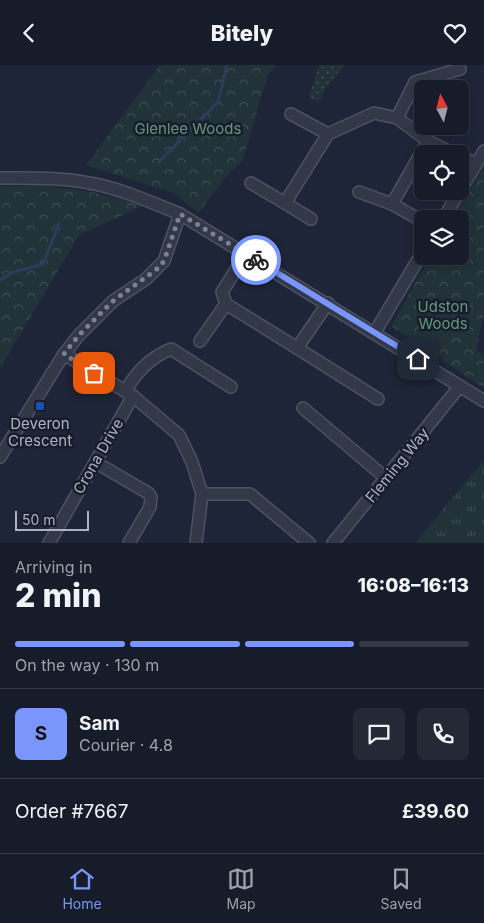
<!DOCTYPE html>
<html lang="en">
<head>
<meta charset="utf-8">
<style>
  :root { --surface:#171c2a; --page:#242936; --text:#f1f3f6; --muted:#9ea1a8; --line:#363a47; --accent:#7a96fd }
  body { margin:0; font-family:Inter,sans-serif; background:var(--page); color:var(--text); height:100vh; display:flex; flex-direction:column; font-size:19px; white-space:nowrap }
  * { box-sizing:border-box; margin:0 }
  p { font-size:16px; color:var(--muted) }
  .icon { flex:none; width:28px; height:28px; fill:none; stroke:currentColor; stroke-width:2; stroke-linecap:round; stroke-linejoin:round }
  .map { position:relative; height:478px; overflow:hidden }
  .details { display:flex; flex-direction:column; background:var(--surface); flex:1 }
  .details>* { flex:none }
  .needle { width:32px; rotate:353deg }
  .buttons { position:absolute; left:414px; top:15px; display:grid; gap:10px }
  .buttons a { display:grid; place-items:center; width:55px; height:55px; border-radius:8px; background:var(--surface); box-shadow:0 2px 12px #0003,0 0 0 1px var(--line); font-size:25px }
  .scale { position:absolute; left:15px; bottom:12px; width:74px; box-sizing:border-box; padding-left:5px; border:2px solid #acb2c5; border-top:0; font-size:14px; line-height:18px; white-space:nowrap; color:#acb2c5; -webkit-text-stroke:4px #181d2d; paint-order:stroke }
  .pin { position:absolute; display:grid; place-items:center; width:42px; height:42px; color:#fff; margin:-21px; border-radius:10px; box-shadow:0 2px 8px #0006 }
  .courier { position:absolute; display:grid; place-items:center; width:50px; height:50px; margin:-25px; border:4px solid #7a96fd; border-radius:50%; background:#fff; color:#222; box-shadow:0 1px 6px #0007 }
  .summary em { font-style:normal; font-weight:800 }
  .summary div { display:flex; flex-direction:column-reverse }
  .summary { display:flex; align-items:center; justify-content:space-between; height:85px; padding:0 15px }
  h1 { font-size:32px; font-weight:800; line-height:38px }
  .bar { display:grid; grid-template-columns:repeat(4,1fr); gap:8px 5px; align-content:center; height:60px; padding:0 15px }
  .bar i { height:6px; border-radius:4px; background:var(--line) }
  .bar .active { background:var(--accent) }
  .bar p { grid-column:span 4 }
  .line { display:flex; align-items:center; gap:12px; padding:0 15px; border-top:1px solid var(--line) }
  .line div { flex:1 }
  .round { display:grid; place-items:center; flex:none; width:52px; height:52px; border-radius:8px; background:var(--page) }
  header { display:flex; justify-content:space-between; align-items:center; height:65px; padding:0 15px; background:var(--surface); font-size:22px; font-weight:800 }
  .tabs { display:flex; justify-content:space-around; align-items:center; height:70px; border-top:1px solid var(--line); background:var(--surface); font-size:14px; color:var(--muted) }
  .tabs a { display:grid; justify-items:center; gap:2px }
  .tabs .active { color:var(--accent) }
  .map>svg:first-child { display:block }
  .grass { fill:url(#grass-dots) }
  .forest { fill:url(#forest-crowns) }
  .park { fill:url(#park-tufts) }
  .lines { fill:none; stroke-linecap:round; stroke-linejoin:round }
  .stream { stroke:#2f3b5e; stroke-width:3 }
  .minor-casing { stroke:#4d5263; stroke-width:14 }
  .minor { stroke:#323848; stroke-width:11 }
  .done { stroke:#7b8194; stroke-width:5; stroke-dasharray:0 9 }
  .route { stroke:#7a96fd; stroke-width:6 }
  .transit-dot { fill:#1a4fb4; stroke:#181d2d; stroke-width:2 }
  .labels { text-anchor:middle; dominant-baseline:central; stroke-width:5; stroke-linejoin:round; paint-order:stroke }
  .park-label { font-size:15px; fill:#639778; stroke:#181d2d }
  .poi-label { font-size:15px; fill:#acb2c5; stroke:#181d2d }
  .street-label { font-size:15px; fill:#acb2c5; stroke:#181d2d }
</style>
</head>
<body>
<header><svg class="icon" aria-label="back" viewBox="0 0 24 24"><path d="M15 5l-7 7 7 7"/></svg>Bitely<svg class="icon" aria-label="heart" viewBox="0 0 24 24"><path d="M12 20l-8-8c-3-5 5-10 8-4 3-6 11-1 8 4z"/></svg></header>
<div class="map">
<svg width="484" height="478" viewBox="0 0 484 478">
  <defs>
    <pattern id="grass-dots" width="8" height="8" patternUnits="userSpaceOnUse" patternTransform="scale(1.25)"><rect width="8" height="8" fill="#213239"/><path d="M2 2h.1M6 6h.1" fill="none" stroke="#3f4d54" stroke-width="1.8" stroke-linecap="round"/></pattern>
    <pattern id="forest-crowns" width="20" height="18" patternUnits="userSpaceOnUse" patternTransform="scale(1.25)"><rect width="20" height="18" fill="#213239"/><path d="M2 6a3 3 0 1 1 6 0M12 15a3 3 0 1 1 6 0" fill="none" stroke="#3f4d54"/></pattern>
    <pattern id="park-tufts" width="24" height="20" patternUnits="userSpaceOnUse" patternTransform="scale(1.25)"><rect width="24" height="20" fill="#213239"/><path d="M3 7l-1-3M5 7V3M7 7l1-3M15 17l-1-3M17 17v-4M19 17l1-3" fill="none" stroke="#3f4d54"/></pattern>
  </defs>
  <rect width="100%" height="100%" fill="#1f2538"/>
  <polygon class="grass" points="319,0 344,0 324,26 320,36 309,33"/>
  <g class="forest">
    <polygon points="160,0 276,0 267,11 243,95 223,115 199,148 173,128 86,100"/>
    <polygon points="484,101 484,248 476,285 484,290 484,323 391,261 431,191 460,191 460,154 453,154"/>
    <polygon points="43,120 91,127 145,140 79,170 0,303 0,121"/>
  </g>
  <polygon class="park" points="484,395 484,478 415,478"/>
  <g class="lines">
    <g class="stream">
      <polyline points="159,97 218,37 227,0"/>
      <polyline points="0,215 14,207 43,199 59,159"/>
    </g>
    <defs>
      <g id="minor">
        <polyline points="291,49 328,69"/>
        <polyline points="397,53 415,17 460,4"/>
        <polyline points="460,91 476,99"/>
        <path d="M0,113C29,113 60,112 89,118C120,123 150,137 180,149L484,336"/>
        <polyline points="251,118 285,138 328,69 374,48 397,53 428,76 454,89"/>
        <polyline points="460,126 484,86"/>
        <polyline points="359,127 392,139"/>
        <polyline points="285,138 311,154"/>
        <polyline points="415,152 392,139 428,76"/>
        <polyline points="443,154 460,126"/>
        <polyline points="226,239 297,283 328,238"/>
        <polyline points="375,267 422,188"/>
        <polyline points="200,276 226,239 222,227 237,203"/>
        <polyline points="297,283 378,334"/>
        <polyline points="64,289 133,331 179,370 192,397 202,429 196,478"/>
        <path d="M125,326C137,307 149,293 171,284L231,322"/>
        <polyline points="303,343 387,414"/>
        <polyline points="0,392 64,289 79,270 113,236 146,214 164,196 180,149"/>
        <polyline points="95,397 148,428 151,432 150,442 129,478"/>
        <polyline points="202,429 250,429 309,478"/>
        <polyline points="49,478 133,331"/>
        <polyline points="333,478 460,321"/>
      </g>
    </defs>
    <use href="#minor" class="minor-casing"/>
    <use href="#minor" class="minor"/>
  </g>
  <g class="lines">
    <polyline class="done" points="94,308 64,289 79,270 113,236 157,204 164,196 180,149 256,195"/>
    <polyline class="route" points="256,195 418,294"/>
  </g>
  <rect class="transit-dot" x="35" y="336" width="10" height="10" rx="2.5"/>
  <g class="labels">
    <g class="park-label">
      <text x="188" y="63">Glenlee Woods</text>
      <text x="443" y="241">Udston<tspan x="443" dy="17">Woods</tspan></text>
    </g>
    <g class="poi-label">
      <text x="40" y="358">Deveron<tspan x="40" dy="17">Crescent</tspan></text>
    </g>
    <g class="street-label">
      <text transform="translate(98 391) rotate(-60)">Crona Drive</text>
      <text transform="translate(397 400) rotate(-51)">Fleming Way</text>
    </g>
  </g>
</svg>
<div class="buttons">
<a><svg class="needle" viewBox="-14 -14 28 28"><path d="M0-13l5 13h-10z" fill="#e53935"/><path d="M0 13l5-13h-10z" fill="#9ea1a8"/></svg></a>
<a><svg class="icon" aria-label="locate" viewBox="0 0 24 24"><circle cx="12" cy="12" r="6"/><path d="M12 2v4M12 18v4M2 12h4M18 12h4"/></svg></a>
<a><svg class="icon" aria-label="layers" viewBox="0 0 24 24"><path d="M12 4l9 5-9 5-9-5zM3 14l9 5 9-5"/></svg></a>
</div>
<div class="scale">50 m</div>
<div class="pin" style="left:94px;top:308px;background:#ea580c"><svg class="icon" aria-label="bag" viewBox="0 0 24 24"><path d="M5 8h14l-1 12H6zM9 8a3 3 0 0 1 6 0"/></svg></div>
<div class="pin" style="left:418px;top:294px;background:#1f2937"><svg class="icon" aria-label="home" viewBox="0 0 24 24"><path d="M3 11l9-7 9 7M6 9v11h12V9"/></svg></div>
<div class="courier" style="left:256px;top:195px"><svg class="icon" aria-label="bike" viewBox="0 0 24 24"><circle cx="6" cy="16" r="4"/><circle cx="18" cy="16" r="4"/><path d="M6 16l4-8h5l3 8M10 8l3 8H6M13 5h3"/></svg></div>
</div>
<section class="details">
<div class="summary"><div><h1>2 min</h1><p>Arriving in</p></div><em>16:08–16:13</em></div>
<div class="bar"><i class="active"></i><i class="active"></i><i class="active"></i><i></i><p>On the way · 130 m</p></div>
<div class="line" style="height:90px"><b class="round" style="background:var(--accent);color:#111">S</b><div><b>Sam</b><p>Courier · 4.8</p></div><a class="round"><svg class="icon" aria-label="chat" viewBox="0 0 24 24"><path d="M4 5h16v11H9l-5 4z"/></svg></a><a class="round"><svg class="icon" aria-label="phone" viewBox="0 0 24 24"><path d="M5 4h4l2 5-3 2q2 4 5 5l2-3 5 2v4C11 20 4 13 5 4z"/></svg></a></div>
<div class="line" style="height:65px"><div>Order #7667</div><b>£39.60</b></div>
</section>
<nav class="tabs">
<a class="active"><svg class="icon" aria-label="home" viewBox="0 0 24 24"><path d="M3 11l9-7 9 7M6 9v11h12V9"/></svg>Home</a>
<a><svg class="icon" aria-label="map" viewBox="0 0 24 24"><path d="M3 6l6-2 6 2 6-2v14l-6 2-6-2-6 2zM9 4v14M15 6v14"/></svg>Map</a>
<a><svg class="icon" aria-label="saved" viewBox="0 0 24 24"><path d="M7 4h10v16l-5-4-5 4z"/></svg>Saved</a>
</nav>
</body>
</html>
